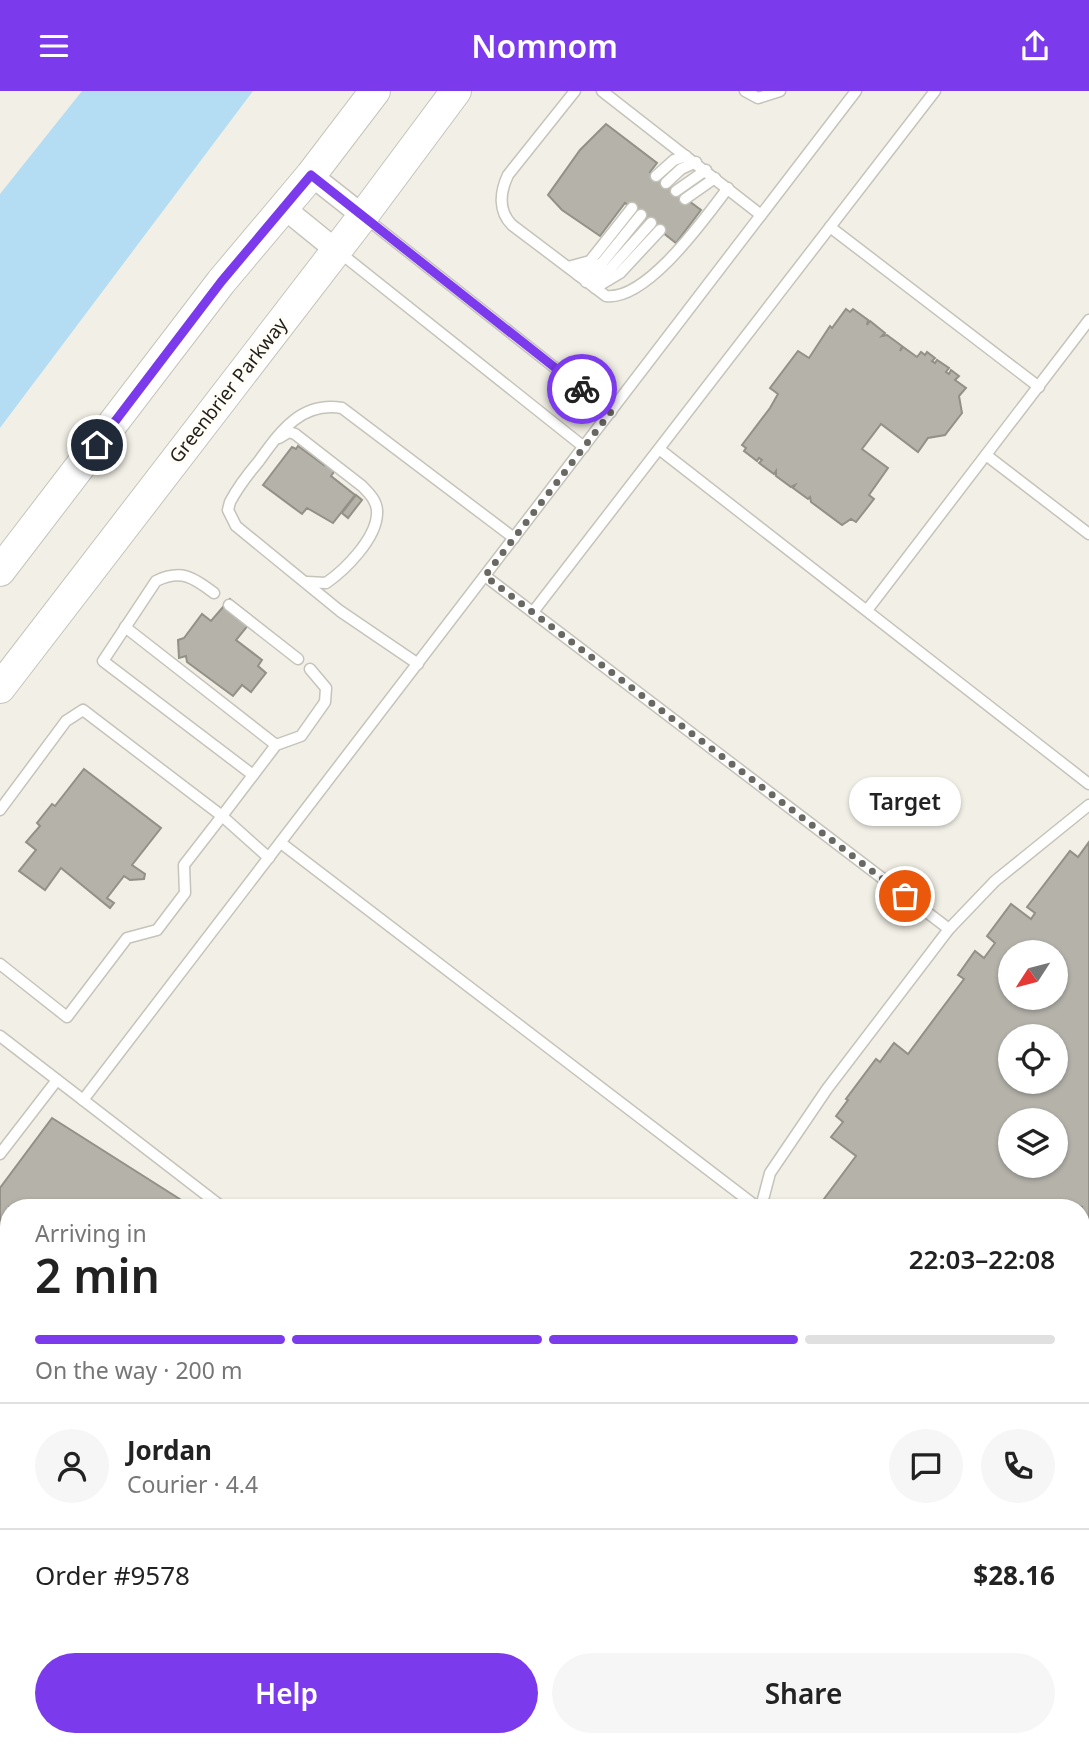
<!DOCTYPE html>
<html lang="en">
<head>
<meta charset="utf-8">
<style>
  :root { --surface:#fff; --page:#f6f6f6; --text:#222; --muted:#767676; --line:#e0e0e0; --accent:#7c3aed }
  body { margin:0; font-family:"Noto Sans",sans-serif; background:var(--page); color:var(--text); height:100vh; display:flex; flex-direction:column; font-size:26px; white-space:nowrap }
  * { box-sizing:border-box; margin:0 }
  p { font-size:23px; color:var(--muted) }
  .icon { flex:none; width:38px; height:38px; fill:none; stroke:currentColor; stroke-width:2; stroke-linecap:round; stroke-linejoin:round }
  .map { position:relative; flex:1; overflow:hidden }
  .panel { position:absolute; left:0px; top:1108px; width:1090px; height:548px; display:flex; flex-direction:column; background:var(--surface); border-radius:28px 28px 0 0; box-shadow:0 2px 5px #0004 }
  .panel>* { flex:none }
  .needle { width:46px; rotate:234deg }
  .fabs { position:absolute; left:998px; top:849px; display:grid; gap:14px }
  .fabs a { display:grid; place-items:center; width:70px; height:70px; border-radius:50%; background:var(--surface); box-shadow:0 2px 5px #0004; font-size:35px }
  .pin { position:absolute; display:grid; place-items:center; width:60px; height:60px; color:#fff; margin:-30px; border:4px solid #fff; border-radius:50%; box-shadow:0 2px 7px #0007 }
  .courier { position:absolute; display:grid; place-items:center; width:70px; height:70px; margin:-35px; border:5px solid #7c3aed; border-radius:50%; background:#fff; color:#222; box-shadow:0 2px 9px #0007 }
  .bubble { position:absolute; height:49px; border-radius:24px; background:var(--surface); box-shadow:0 2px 5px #0004; font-size:23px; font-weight:600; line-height:49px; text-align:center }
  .head em { font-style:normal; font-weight:600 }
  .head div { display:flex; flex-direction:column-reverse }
  .head { display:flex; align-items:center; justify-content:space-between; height:119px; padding:0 35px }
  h1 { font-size:46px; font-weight:600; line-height:52px }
  .bar { display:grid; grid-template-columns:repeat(4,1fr); gap:10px 7px; align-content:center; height:84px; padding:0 35px }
  .bar i { height:9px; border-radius:5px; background:var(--line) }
  .bar .selected { background:var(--accent) }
  .bar p { grid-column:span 4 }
  .line { display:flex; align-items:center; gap:18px; padding:0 35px; border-top:2px solid var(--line) }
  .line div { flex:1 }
  .round { display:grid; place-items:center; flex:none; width:74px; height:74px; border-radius:37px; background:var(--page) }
  .button { display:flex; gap:14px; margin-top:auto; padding:14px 35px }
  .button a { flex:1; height:80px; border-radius:42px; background:var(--accent); color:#fff; font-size:28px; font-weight:600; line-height:80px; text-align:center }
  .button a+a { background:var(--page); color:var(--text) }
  header { display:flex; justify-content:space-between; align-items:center; height:91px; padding:0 35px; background:var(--accent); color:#fff; font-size:32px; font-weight:600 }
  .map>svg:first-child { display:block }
  .water { fill:#b4ddf4 }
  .building { fill:#b4b2a9; stroke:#929087; stroke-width:2; fill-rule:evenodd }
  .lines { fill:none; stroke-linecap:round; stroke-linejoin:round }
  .lane-casing { stroke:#c6c3ba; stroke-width:13 }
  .street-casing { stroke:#c6c3ba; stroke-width:24 }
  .secondary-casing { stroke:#c6c3ba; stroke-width:32 }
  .lane { stroke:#fff; stroke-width:10 }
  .street { stroke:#fff; stroke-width:21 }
  .secondary { stroke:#fff; stroke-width:30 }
  .done { stroke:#696862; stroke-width:7; stroke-dasharray:0 12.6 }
  .route { stroke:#7c3aed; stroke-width:9 }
  .labels { text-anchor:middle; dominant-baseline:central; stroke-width:6; stroke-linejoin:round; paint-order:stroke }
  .street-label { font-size:19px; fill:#1f1e1b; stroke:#fffdf5 }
</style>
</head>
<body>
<header><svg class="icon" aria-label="menu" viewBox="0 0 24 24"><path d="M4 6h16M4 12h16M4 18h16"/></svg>Nomnom<svg class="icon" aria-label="share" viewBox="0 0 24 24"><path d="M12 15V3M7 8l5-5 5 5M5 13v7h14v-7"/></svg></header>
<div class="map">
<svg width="1089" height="1655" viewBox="0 0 1089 1655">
  <rect width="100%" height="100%" fill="#f2f0e6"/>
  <g class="water">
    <polygon points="82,0 253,0 0,337 0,103"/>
    <polygon points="0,1401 9,1408 9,1505 0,1499"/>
    <polygon points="194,1647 326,1647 337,1655 205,1655"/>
  </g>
  <g class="building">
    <polygon points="606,33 657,72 650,81 701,119 676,152 625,112 600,145 562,119 548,104 580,59"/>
    <polygon points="846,218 850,221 853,218 868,229 867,234 870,230 885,242 882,245 887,244 902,255 900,260 903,256 917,266 921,261 925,264 927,261 935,267 932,270 935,272 937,269 949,277 946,281 949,283 951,279 959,285 955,289 966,297 959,305 962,322 945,344 928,347 918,361 881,333 862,358 888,377 869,404 874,408 856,431 851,428 842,434 811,411 810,406 808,408 793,397 795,394 791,396 776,385 776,380 774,383 759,372 762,369 759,367 757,370 744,360 746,357 742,354 770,317 778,303 770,297 798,260 809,267 830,235 832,237"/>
    <polygon points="298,355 324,374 326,371 336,378 331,385 355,404 333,432 307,417 302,423 263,394 292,356 296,358"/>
    <polygon points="356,404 362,409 348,427 342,422"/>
    <polygon points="230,508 254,527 236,549 262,569 258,575 266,582 251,601 242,594 233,605 187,571 186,565 179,567 178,549 184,547 202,523 211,530"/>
    <polygon points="84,678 161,737 132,774 145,783 144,788 130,789 124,785 107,807 114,812 110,817 61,777 45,799 19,780 36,759 26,751 40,735 37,732 52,713 55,715"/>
    <path d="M1089,751V1214L1082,1224V1116H818L856,1065L831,1046L843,1031L836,1025L848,1009L846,1008L876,968L880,971L894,952L908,963L964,888L958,884L975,860L984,867L995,852L987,845L1011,813L1031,828L1035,822L1027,816L1070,760L1078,766ZM1010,861H1055V906H1010ZM1010,945H1055V990H1010ZM1010,1029H1055V1074H1010Z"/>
    <polygon points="52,1027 186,1112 186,1116 9,1116 9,1258 0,1266 0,1097"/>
    <polygon points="1089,1542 1089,1655 1027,1655 1023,1647 1082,1647 1082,1551"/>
  </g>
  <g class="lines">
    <defs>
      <g id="lane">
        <path d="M575,0L508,84C500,101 498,120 512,134L606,205C647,210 705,127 728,97"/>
        <polyline points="602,0 761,124"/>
        <polyline points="745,0 758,7 780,0"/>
        <polyline points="656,85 674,69 686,65"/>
        <polyline points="666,92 681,78 696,71"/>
        <polyline points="676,100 706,79"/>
        <polyline points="685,108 715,87"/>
        <polyline points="363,125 611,321"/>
        <polyline points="830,136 1039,296"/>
        <polyline points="339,161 584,356"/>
        <polyline points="568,176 590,170 632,117"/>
        <polyline points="578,184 602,172 641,124"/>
        <polyline points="586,191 610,178 651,132"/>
        <polyline points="595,197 620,182 660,139"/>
        <path d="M279,347L289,341L295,343L362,395C370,403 378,411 377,423C376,448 345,479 326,492L307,491"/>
        <polyline points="659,358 1089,693"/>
        <polyline points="986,364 1089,443"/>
        <polyline points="485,485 949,838"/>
        <path d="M214,502C193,486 181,478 156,490L103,570L253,684"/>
        <polyline points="229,514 298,568"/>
        <polyline points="868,518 1089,229"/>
        <polyline points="533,521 935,0"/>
        <polyline points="125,536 276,654"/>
        <path d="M418,573L340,520L236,435L228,419L230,411C238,396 248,383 259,370C280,341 301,310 342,317L514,447"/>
        <polyline points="0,719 66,630 83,619 222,725 184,774 185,802 157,839 127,847 67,926 0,873"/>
        <polyline points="281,752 757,1116"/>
        <polyline points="269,767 222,725 276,654 301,645 325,611 326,597 310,578"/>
        <polyline points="0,945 222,1116"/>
        <polyline points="83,1009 856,0"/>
        <polyline points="0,1063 57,989"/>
        <polyline points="761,1116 770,1082 827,998 949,838 995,790 1089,714"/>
        <polyline points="0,1326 9,1333"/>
        <polyline points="1082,1347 1089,1337"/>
        <polyline points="1082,1480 1089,1470"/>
        <polyline points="418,1647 429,1655"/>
        <polyline points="511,1647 521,1655"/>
        <polyline points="472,1655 483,1647"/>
        <polyline points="845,1655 851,1647"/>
        <polyline points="946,1655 953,1647"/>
      </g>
      <g id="street">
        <polyline points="311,84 363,125"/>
        <polyline points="284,117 337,160"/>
        <polyline points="916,1647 929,1655"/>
      </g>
      <g id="secondary">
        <polyline points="0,480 221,191 311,84 375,0"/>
        <polyline points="0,597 363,125 456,0"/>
        <polyline points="0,1588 9,1594"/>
        <polyline points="77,1647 88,1655"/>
      </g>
    </defs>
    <use href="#lane" class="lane-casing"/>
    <use href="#street" class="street-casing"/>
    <use href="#secondary" class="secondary-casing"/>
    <use href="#lane" class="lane"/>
    <use href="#street" class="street"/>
    <use href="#secondary" class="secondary"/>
  </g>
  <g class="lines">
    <polyline class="done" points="582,298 611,321 485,485 905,805"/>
    <polyline class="route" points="97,354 221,191 311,84 582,298"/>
  </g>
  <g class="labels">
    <g class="street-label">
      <text transform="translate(228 299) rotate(-52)">Greenbrier Parkway</text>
    </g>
  </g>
</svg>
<div class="fabs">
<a><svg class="needle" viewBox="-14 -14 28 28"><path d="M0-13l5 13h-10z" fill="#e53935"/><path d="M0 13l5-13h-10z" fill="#767676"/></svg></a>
<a><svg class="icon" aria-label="locate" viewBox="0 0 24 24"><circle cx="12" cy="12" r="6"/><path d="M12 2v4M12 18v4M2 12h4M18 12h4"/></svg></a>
<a><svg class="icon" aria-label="layers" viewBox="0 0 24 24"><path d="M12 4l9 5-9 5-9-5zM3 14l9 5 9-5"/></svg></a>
</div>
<div class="pin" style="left:905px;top:805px;background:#ea580c"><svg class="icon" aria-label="bag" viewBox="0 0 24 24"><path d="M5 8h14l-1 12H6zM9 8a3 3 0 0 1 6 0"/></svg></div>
<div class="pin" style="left:97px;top:354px;background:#1f2937"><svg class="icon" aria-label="home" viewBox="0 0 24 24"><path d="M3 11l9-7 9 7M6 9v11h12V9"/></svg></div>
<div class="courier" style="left:582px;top:298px"><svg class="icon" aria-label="bike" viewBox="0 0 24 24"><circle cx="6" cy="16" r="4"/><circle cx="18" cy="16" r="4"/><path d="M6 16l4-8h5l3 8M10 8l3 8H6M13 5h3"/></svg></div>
<div class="bubble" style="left:849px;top:686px;width:112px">Target</div>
<section class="panel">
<div class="head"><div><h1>2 min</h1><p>Arriving in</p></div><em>22:03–22:08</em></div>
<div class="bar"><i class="selected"></i><i class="selected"></i><i class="selected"></i><i></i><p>On the way · 200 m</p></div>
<div class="line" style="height:126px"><a class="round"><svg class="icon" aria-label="person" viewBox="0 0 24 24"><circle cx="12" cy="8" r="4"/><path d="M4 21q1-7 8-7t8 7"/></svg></a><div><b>Jordan</b><p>Courier · 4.4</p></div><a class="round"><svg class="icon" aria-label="chat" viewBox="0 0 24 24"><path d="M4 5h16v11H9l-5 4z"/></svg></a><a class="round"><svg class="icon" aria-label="phone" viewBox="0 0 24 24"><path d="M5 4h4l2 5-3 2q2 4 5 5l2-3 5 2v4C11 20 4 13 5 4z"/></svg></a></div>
<div class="line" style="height:91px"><div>Order #9578</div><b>$28.16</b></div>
<div class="button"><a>Help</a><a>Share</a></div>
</section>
</div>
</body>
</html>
